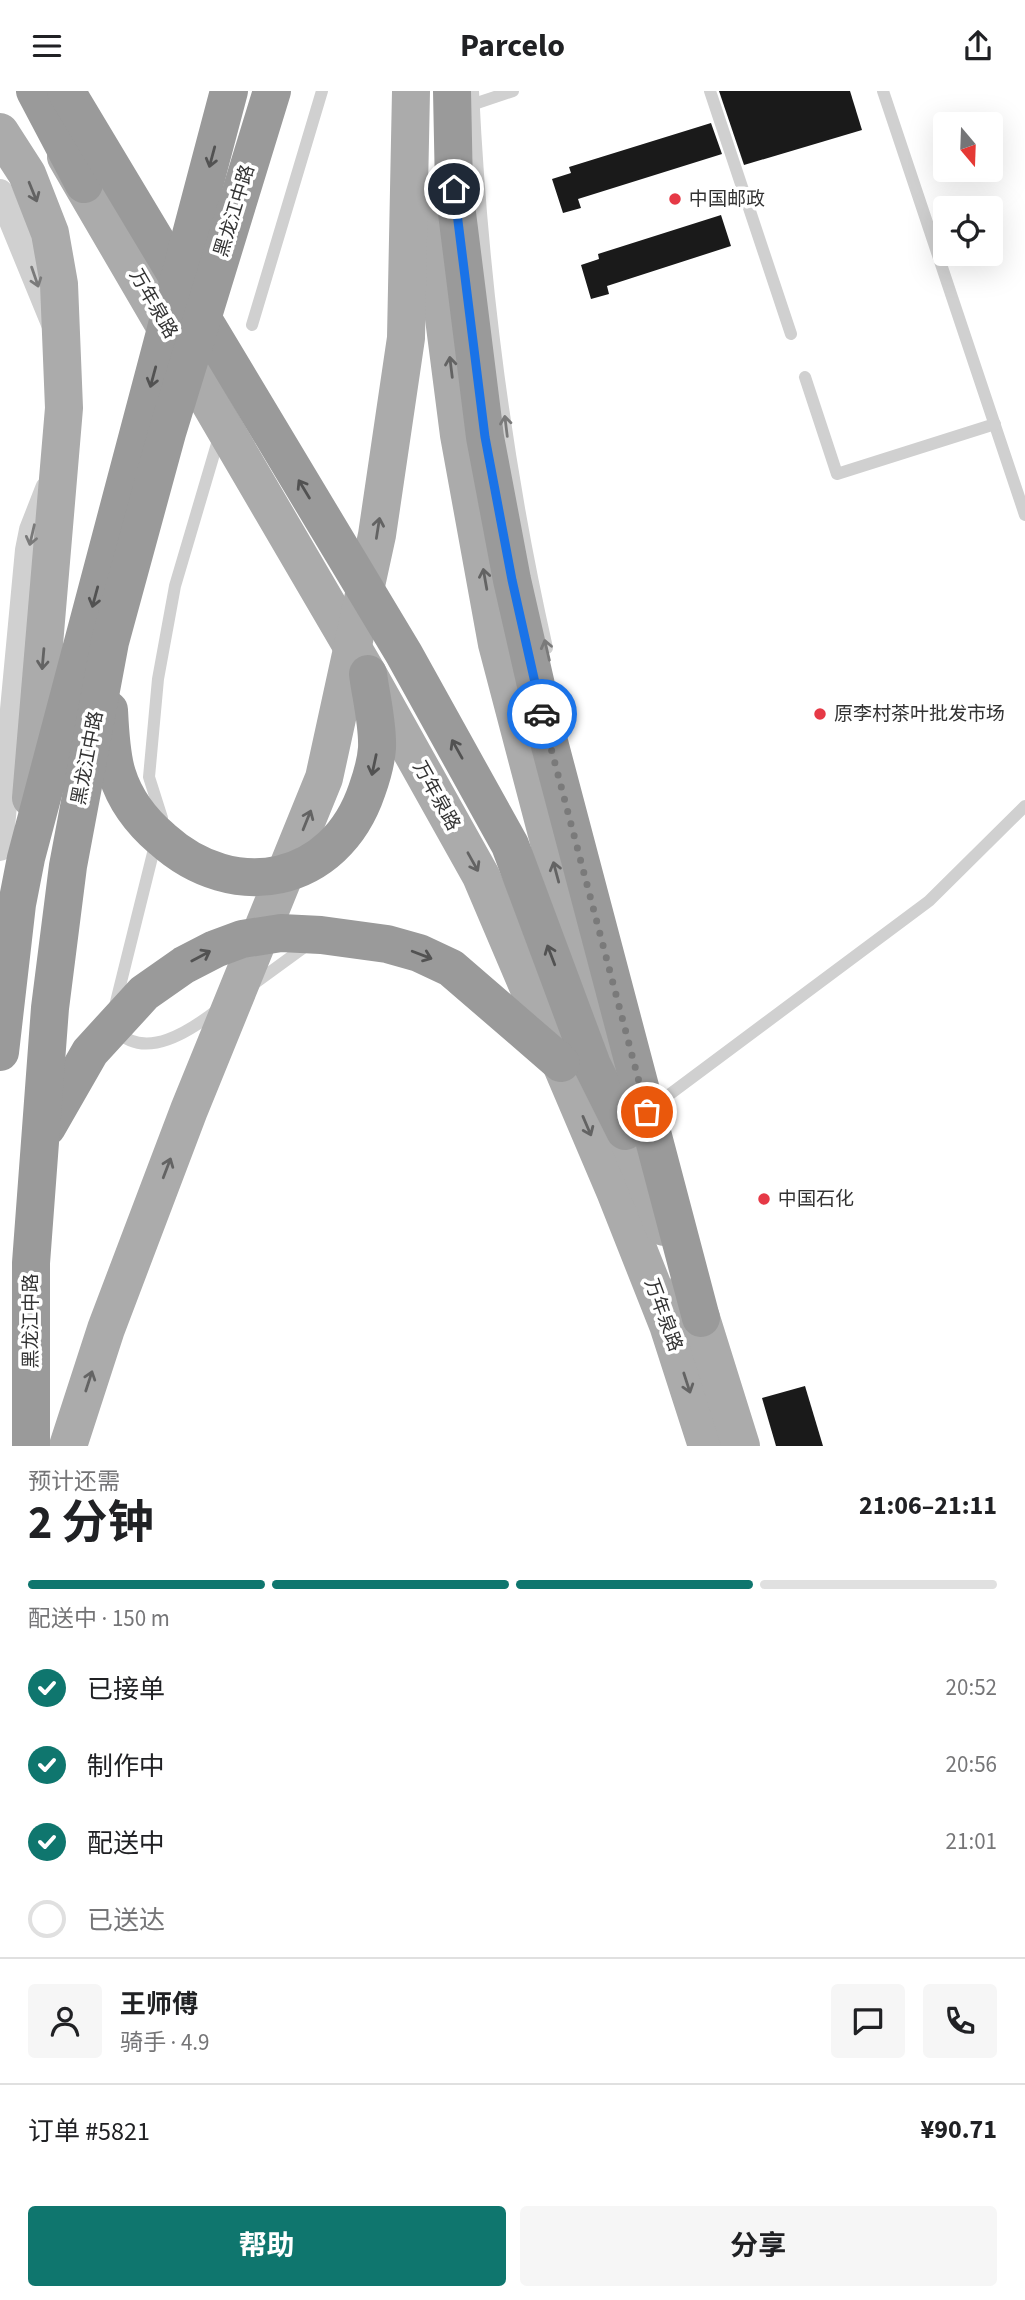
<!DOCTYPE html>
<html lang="zh">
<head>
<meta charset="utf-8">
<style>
  :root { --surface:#fff; --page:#f6f6f6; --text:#202124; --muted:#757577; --line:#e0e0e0; --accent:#0f766e }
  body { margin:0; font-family:"Source Sans 3","Noto Sans SC",sans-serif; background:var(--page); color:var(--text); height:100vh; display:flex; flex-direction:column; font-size:26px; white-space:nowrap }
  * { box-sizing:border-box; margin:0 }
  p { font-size:23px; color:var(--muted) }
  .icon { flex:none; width:38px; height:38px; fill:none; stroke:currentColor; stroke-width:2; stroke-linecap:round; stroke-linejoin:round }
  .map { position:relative; height:1355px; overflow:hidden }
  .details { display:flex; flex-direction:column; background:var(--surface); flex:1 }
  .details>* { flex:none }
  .needle { width:46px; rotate:161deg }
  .tools { position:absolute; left:933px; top:21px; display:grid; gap:14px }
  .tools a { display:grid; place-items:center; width:70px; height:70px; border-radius:7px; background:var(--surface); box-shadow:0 7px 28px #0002; font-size:35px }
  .pin { position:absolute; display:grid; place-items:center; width:60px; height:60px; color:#fff; margin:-30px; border:4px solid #fff; border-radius:50%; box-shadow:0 2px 7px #0007 }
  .courier { position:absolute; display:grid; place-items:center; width:70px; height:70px; margin:-35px; border:5px solid #1a73e8; border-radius:50%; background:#fff; color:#222; box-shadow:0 2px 9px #0007 }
  .overview em { font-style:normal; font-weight:700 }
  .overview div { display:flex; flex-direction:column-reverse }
  .overview { display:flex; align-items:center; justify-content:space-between; height:119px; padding:0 28px }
  h1 { font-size:46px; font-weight:700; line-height:52px }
  .bar { display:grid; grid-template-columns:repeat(4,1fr); gap:10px 7px; align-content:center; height:84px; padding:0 28px }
  .bar i { height:9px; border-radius:5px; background:var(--line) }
  .bar .selected { background:var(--accent) }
  .bar p { grid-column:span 4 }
  .line { display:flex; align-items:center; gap:18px; padding:0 28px; border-top:2px solid var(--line) }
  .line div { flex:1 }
  .round { display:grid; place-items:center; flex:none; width:74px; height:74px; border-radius:7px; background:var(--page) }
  ol { padding:0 28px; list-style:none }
  li { display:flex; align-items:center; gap:21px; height:77px }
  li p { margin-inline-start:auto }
  li .icon { padding:7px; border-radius:50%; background:var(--accent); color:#fff; stroke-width:4 }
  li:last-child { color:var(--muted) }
  li i { width:38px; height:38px; border:4px solid var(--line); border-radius:50% }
  .primary-button { display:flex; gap:14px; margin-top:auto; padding:14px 28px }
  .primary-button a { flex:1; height:80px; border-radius:7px; background:var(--accent); color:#fff; font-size:28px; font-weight:700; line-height:80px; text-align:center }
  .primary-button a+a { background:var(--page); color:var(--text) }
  header { display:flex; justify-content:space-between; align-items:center; height:91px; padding:0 28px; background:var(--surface); font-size:32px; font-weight:700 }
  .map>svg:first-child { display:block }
  .building { fill:#1a1a1a }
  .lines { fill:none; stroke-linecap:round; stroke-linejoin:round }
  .lane { stroke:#d0d0d0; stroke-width:12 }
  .street { stroke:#d0d0d0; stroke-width:26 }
  .primary { stroke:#ababab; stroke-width:38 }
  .highway { stroke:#9a9a9a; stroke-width:38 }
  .oneway { stroke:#525252 }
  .oneway2 { stroke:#636363 }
  .oneway3 { stroke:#7a7a7a }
  .done { stroke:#7a7a7a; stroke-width:7; stroke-dasharray:0 12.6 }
  .route { stroke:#1a73e8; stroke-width:9 }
  .poi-dot { fill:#e63946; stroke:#fff; stroke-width:2.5 }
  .labels { text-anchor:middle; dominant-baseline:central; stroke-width:7; stroke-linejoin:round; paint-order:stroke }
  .poi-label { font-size:19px; fill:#333; stroke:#fff; text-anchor:start }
  .street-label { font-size:19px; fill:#333; stroke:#fff }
</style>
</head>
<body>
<header><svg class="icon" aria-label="menu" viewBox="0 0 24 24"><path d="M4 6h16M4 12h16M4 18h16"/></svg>Parcelo<svg class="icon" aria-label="share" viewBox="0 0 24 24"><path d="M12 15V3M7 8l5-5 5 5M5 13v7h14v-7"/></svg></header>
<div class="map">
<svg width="1025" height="1355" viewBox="0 0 1025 1355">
  <rect width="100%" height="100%" fill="#fff"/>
  <g class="building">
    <polygon points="719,0 850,0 862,39 744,74"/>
    <polygon points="711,32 722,63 578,108 581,117 563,122 552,88 571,82 569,76"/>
    <polygon points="721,124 731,155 607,195 609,203 591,208 581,174 599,168 598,163"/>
    <polygon points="805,1295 823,1355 776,1355 762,1307"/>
  </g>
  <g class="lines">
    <g class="lane">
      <path d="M473,0C482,186 506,375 547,557"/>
      <polyline points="710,0 791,243"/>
      <polyline points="883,0 1025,424"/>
      <polyline points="474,13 513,0"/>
      <polyline points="252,234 322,0"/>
      <polyline points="805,286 837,383 995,333"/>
      <polyline points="160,732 162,727 149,686 158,588 175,495 219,346"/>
      <polyline points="251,895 310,852"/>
      <polyline points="114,919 156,750"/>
      <path d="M117,940C146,970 191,939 216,920"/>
      <polyline points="650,1018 929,810 1025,715"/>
    </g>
    <g class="street">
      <polyline points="0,101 55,235"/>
      <polyline points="0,757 28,459 32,439 48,398"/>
    </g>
    <g class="primary">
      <polyline points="0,41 27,83 50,142 59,193 64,317 31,707"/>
      <polyline points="66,66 368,583 481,785 615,1100 668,1234 707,1355"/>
      <polyline points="428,103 459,344 497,553 625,1040 664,1136"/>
      <polyline points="688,1195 701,1227 741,1355"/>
      <polyline points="68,1355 106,1238 189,1019 324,687 377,444 406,247 411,0"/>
    </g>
    <g class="highway">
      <polyline points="35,0 84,93"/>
      <polyline points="66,0 404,563 510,754 592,974 625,1040"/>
      <polyline points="452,0 454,98 485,346 512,489 548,647 701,1227"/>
      <path d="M109,619C110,639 111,664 117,683C125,709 142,731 162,748C234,813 335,794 367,699C372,685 376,671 377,657C378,633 371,606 368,583"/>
      <polyline points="0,961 17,813 26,767 229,0"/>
      <polyline points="47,1036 90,961 144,902 184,874 215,858 242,848 281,842 321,844 387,853 419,862 451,877 561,972"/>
      <polyline points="31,1355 31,1172 50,917 68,775 110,551 167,342 272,0"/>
    </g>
  </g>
  <defs><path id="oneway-shaft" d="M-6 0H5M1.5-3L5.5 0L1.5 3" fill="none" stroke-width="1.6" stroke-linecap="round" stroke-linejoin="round" transform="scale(1.75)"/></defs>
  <g class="oneway">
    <use href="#oneway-shaft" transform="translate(212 66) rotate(105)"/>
    <use href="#oneway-shaft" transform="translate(153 286) rotate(105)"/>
    <use href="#oneway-shaft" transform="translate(304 398) rotate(-121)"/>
    <use href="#oneway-shaft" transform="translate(95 506) rotate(105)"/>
    <use href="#oneway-shaft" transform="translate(457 658) rotate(-119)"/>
    <use href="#oneway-shaft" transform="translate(374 674) rotate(102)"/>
    <use href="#oneway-shaft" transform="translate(422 864) rotate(21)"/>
    <use href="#oneway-shaft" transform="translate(551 864) rotate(-111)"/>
    <use href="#oneway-shaft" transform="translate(201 865) rotate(-28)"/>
  </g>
  <g class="oneway2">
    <use href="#oneway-shaft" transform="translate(33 101) rotate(68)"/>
    <use href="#oneway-shaft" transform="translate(451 276) rotate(-97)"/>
    <use href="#oneway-shaft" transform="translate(378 437) rotate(-81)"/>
    <use href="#oneway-shaft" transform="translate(485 488) rotate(-100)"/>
    <use href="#oneway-shaft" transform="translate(43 568) rotate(95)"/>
    <use href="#oneway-shaft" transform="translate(307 729) rotate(-68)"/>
    <use href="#oneway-shaft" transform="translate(473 771) rotate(61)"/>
    <use href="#oneway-shaft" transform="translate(556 781) rotate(-105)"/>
    <use href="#oneway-shaft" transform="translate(587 1035) rotate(67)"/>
    <use href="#oneway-shaft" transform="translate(167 1077) rotate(-69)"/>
    <use href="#oneway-shaft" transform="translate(89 1290) rotate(-72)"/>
    <use href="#oneway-shaft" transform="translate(687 1292) rotate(72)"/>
  </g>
  <g class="oneway3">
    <use href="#oneway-shaft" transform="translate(35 186) rotate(71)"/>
    <use href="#oneway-shaft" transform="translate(506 335) rotate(-97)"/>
    <use href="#oneway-shaft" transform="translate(32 444) rotate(103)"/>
    <use href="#oneway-shaft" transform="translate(547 559) rotate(-103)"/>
  </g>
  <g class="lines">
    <polyline class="done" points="542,623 647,1021"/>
    <polyline class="route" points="454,98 485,346 512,489 542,623"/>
  </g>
  <g class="poi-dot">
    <circle cx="675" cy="108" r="7"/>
    <circle cx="820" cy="623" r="7"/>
    <circle cx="764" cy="1108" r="7"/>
  </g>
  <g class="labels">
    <g class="poi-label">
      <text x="689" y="108">中国邮政</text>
      <text x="834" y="623">原李村茶叶批发市场</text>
      <text x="778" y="1108">中国石化</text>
    </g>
    <g class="street-label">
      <text transform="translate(235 120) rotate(-73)">黑龙江中路</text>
      <text transform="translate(153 213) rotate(60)">万年泉路</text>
      <text transform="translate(88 667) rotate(-79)">黑龙江中路</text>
      <text transform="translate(436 705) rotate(61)">万年泉路</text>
      <text transform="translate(663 1224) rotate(70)">万年泉路</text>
      <text transform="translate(31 1230) rotate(-90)">黑龙江中路</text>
    </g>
  </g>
</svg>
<div class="tools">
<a><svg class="needle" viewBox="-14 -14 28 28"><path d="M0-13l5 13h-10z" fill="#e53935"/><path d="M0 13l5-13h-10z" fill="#757577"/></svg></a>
<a><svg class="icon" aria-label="locate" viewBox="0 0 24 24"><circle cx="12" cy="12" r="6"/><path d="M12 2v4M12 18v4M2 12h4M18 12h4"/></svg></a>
</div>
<div class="pin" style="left:647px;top:1021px;background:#ea580c"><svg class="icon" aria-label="bag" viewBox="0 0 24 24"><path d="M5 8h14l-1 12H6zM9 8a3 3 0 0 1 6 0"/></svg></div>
<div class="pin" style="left:454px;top:98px;background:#1f2937"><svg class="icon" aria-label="home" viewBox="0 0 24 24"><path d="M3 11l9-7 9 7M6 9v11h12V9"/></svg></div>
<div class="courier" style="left:542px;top:623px"><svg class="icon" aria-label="car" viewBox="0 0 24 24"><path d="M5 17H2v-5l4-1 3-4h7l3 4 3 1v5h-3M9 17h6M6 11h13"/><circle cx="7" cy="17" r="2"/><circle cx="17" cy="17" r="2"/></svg></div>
</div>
<section class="details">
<div class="overview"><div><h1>2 分钟</h1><p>预计还需</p></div><em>21:06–21:11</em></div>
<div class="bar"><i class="selected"></i><i class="selected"></i><i class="selected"></i><i></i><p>配送中 · 150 m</p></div>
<ol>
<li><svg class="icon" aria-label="check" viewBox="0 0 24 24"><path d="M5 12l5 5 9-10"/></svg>已接单<p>20:52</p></li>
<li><svg class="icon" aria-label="check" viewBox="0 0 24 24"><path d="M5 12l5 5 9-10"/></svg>制作中<p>20:56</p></li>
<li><svg class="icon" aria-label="check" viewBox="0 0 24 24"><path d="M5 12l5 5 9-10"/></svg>配送中<p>21:01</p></li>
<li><i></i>已送达</li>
</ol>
<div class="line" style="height:126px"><a class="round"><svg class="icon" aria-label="person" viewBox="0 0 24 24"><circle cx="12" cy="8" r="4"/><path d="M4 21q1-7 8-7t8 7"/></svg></a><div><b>王师傅</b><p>骑手 · 4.9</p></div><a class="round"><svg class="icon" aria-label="chat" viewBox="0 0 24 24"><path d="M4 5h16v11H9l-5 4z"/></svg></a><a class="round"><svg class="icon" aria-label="phone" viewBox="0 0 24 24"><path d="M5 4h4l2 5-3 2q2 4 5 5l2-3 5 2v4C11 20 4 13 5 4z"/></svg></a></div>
<div class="line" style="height:91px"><div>订单 #5821</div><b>¥90.71</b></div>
<div class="primary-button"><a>帮助</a><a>分享</a></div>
</section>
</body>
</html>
